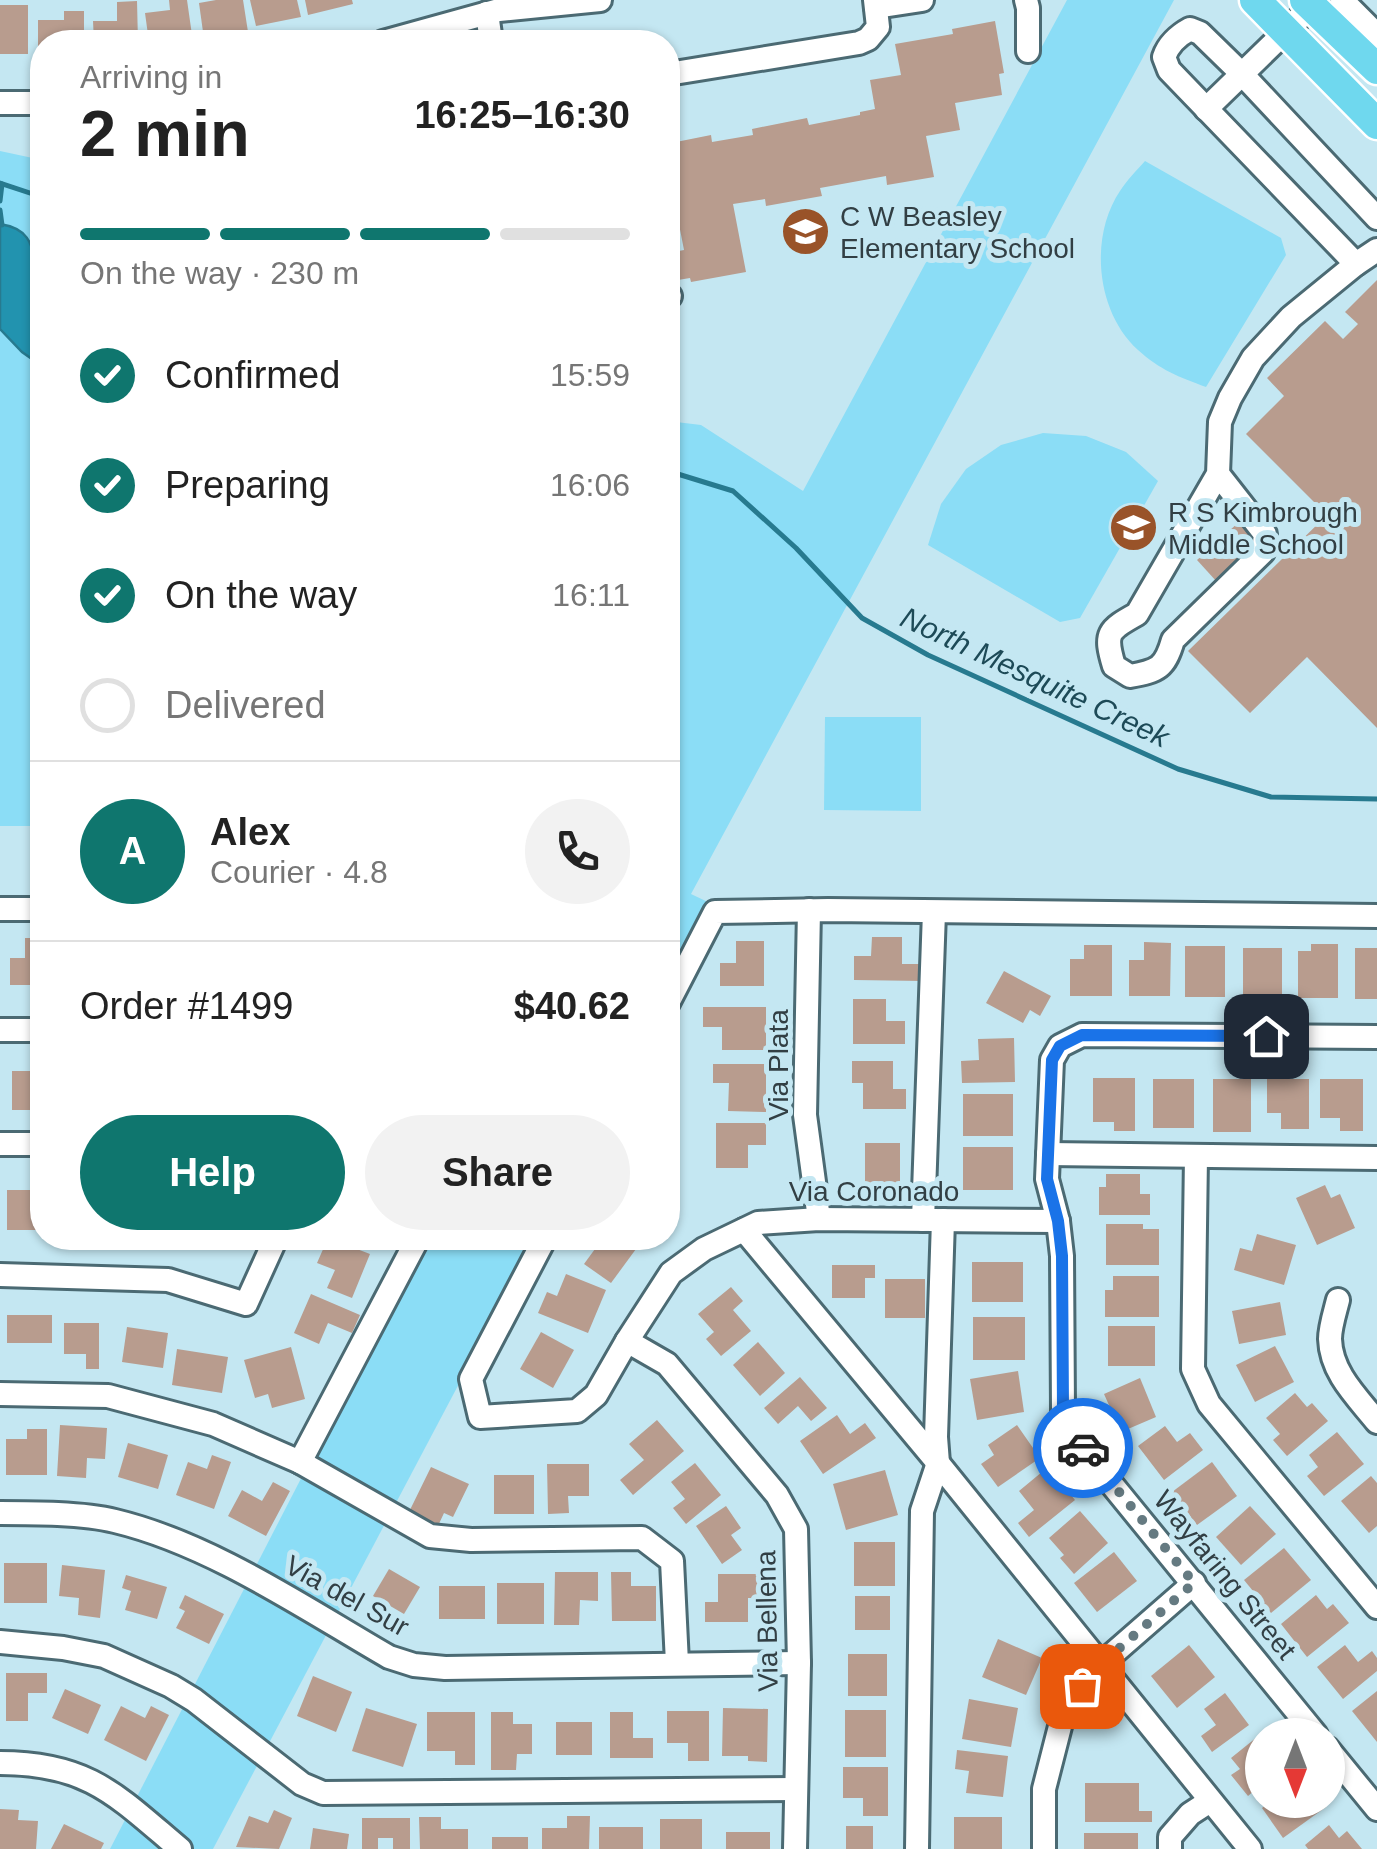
<!DOCTYPE html>
<html lang="en">
<head>
<meta charset="utf-8">
<style>
  :root { --surface:#fff; --page:#f2f2f2; --text:#222; --muted:#767676; --line:#e0e0e0; --accent:#0f766e }
  body { margin:0; font-family:Arial,sans-serif; background:var(--page); color:var(--text); height:100vh; display:flex; flex-direction:column; font-size:38px; white-space:nowrap }
  * { box-sizing:border-box; margin:0 }
  p { font-size:32px; color:var(--muted) }
  .icon { flex:none; width:55px; height:55px; fill:none; stroke:currentColor; stroke-width:2; stroke-linecap:round; stroke-linejoin:round }
  .map { position:relative; flex:1; overflow:hidden }
  .details { position:absolute; left:30px; top:30px; width:650px; height:1220px; display:flex; flex-direction:column; background:var(--surface); border-radius:40px; box-shadow:0 2px 8px #0004 }
  .details>* { flex:none }
  .needle { width:65px; rotate:180deg }
  .buttons { position:absolute; left:1245px; top:1718px; display:grid; gap:20px }
  .buttons a { display:grid; place-items:center; width:100px; height:100px; border-radius:50%; background:var(--surface); box-shadow:0 2px 8px #0004; font-size:50px }
  .pin { position:absolute; display:grid; place-items:center; width:85px; height:85px; color:#fff; margin:-42px; border-radius:20px; box-shadow:0 5px 15px #0006 }
  .courier { position:absolute; display:grid; place-items:center; width:100px; height:100px; margin:-50px; border:8px solid #1a73e8; border-radius:50%; background:#fff; color:#222; box-shadow:0 2px 12px #0007 }
  .headline em { font-style:normal; font-weight:700 }
  .headline div { display:flex; flex-direction:column-reverse }
  .headline { display:flex; align-items:center; justify-content:space-between; height:170px; padding:0 50px }
  h1 { font-size:65px; font-weight:700; line-height:75px }
  .bar { display:grid; grid-template-columns:repeat(4,1fr); gap:15px 10px; align-content:center; height:120px; padding:0 50px }
  .bar i { height:12px; border-radius:8px; background:var(--line) }
  .bar .on { background:var(--accent) }
  .bar p { grid-column:span 4 }
  .line { display:flex; align-items:center; gap:25px; padding:0 50px; border-top:2px solid var(--line) }
  .line div { flex:1 }
  .round { display:grid; place-items:center; flex:none; width:105px; height:105px; border-radius:52px; background:var(--page) }
  ol { padding:0 50px; list-style:none }
  li { display:flex; align-items:center; gap:30px; height:110px }
  li p { margin-inline-start:auto }
  li .icon { padding:10px; border-radius:50%; background:var(--accent); color:#fff; stroke-width:4 }
  li:last-child { color:var(--muted) }
  li i { width:55px; height:55px; border:5px solid var(--line); border-radius:50% }
  .action { display:flex; gap:20px; margin-top:auto; padding:20px 50px }
  .action a { flex:1; height:115px; border-radius:60px; background:var(--accent); color:#fff; font-size:40px; font-weight:700; line-height:115px; text-align:center }
  .action a+a { background:var(--page); color:var(--text) }
  .map>svg:first-child { display:block }
  .green { fill:#8bddf6 }
  .water { fill:#2293af; stroke:#277a8f; stroke-width:2.5 }
  .lines { fill:none; stroke-linecap:round; stroke-linejoin:round }
  .stream { stroke:#277a8f; stroke-width:5 }
  .building { fill:#b89c8e }
  .minor-casing { stroke:#4b6a73; stroke-width:28 }
  .major-casing { stroke:#fff; stroke-width:35 }
  .minor { stroke:#fff; stroke-width:22 }
  .major { stroke:#6fd8ee; stroke-width:30 }
  .done { stroke:#657a81; stroke-width:10; stroke-dasharray:0 18 }
  .route { stroke:#1a73e8; stroke-width:12 }
  .labels { text-anchor:middle; dominant-baseline:central; stroke-width:10; stroke-linejoin:round; paint-order:stroke }
  .poi-label { font-size:28px; fill:#323f44; stroke:#c4e7f2; text-anchor:start }
  .street-label { font-size:28px; fill:#323f44; stroke:#c4e7f2 }
  .water-label { font-size:30px; font-style:italic; fill:#1d4a57; stroke:#c4e7f2 }
</style>
</head>
<body>
<div class="map">
<svg width="1377" height="1849" viewBox="0 0 1377 1849">
  <rect width="100%" height="100%" fill="#c4e7f2"/>
  <g class="green">
    <polygon points="1067,0 1174,0 691,894 712,904 668,988 668,421 701,425 803,491"/>
    <polygon points="0,151 42,160 42,826 0,826"/>
    <path d="M1145,161L1281,238L1286,255L1206,387C1179,377 1160,370 1138,350C1096,312 1089,237 1120,191C1127,180 1137,170 1145,161Z"/>
    <polygon points="1043,433 1086,436 1126,452 1158,481 1080,618 1060,622 928,545 941,504 966,469 1001,445"/>
    <polygon points="825,717 921,717 921,811 824,810"/>
    <polygon points="425,1238 536,1238 213,1849 110,1849"/>
  </g>
  <path class="water" d="M0,224C26,228 34,242 34,267L42,277V366L22,352L0,329Z"/>
  <g class="lines">
    <g class="stream">
      <polyline points="0,183 42,197"/>
      <polyline points="0,201 2,184"/>
      <polyline points="0,210 2,225"/>
      <polyline points="668,471 733,491 796,548 862,618 928,655 1178,769 1271,797 1377,799"/>
    </g>
  </g>
  <g class="building">
    <polygon points="169,0 187,0 193,42 149,42 145,13 170,10"/>
    <polygon points="216,0 243,0 248,32 204,39 199,3"/>
    <polygon points="250,0 297,0 301,17 256,26"/>
    <polygon points="305,0 352,0 353,4 308,15"/>
    <polygon points="137,1 138,42 94,42 93,21 117,21 117,2"/>
    <rect x="0" y="5" width="28" height="49"/>
    <polygon points="64,11 84,11 84,42 42,42 42,53 38,53 38,20 64,20"/>
    <polygon points="995,21 1004,73 999,74 1002,95 955,103 960,130 926,136 934,177 887,185 886,176 820,188 822,196 766,206 765,199 733,204 746,272 691,282 690,278 672,281 668,253 684,250 677,214 668,216 668,150 677,149 676,142 711,135 712,142 753,135 752,129 807,118 809,125 860,115 860,112 875,109 870,80 901,75 895,44 953,34 952,29"/>
    <polygon points="1377,280 1377,728 1307,657 1250,713 1188,651 1327,515 1246,434 1284,396 1267,378 1325,321 1343,339 1358,324 1345,312"/>
    <polygon points="1239,522 1258,543 1217,582 1197,560"/>
    <polygon points="872,937 902,937 902,964 923,964 923,981 854,980 854,956 871,956"/>
    <polygon points="25,938 42,938 42,985 10,985 10,958 25,958"/>
    <polygon points="736,941 764,941 764,986 720,986 720,963 736,963"/>
    <polygon points="1144,942 1171,943 1170,996 1129,996 1129,960 1144,960"/>
    <polygon points="1311,944 1338,944 1338,998 1298,998 1298,951 1311,951"/>
    <polygon points="1084,945 1112,945 1112,996 1070,996 1070,959 1084,959"/>
    <rect x="1185" y="946" width="40" height="51"/>
    <rect x="1243" y="948" width="39" height="48"/>
    <rect x="1355" y="948" width="22" height="51"/>
    <polygon points="1004,971 1051,996 1040,1016 1030,1010 1023,1023 986,1003"/>
    <polygon points="853,999 886,999 886,1021 905,1021 905,1044 853,1044"/>
    <polygon points="703,1007 766,1007 766,1050 722,1050 722,1027 703,1027"/>
    <polygon points="1014,1038 1015,1082 962,1083 961,1061 979,1060 978,1039"/>
    <polygon points="852,1061 893,1061 893,1089 906,1089 906,1109 863,1109 863,1083 852,1083"/>
    <polygon points="713,1064 766,1064 766,1112 728,1111 729,1083 713,1083"/>
    <polygon points="12,1071 42,1071 42,1126 34,1126 34,1110 12,1110"/>
    <polygon points="1093,1078 1135,1078 1135,1131 1114,1131 1114,1122 1093,1122"/>
    <rect x="1153" y="1079" width="41" height="49"/>
    <rect x="1213" y="1079" width="38" height="53"/>
    <polygon points="1267,1079 1309,1079 1309,1129 1281,1129 1281,1113 1267,1113"/>
    <polygon points="1320,1079 1363,1079 1363,1131 1340,1131 1340,1118 1320,1118"/>
    <rect x="963" y="1094" width="50" height="42"/>
    <polygon points="716,1123 766,1123 766,1145 748,1145 748,1168 716,1168"/>
    <rect x="865" y="1143" width="35" height="45"/>
    <rect x="963" y="1147" width="50" height="43"/>
    <polygon points="1106,1174 1140,1174 1140,1194 1150,1194 1150,1215 1099,1215 1099,1187 1106,1187"/>
    <polygon points="30,1178 42,1178 42,1230 7,1230 7,1190 30,1190"/>
    <polygon points="1325,1185 1331,1198 1340,1194 1355,1228 1317,1245 1296,1198"/>
    <polygon points="1106,1224 1143,1224 1143,1229 1159,1229 1159,1265 1106,1265"/>
    <polygon points="1257,1234 1296,1245 1284,1285 1234,1270 1240,1248 1252,1251"/>
    <polygon points="328,1238 370,1254 352,1298 327,1288 335,1270 317,1263"/>
    <polygon points="603,1238 620,1238 636,1249 611,1283 584,1264"/>
    <rect x="972" y="1262" width="51" height="40"/>
    <polygon points="832,1265 875,1265 875,1278 865,1278 865,1298 832,1298"/>
    <polygon points="566,1274 606,1290 588,1333 538,1313 547,1292 557,1296"/>
    <polygon points="1113,1276 1159,1276 1159,1317 1105,1317 1105,1290 1113,1290"/>
    <rect x="885" y="1279" width="40" height="39"/>
    <polygon points="731,1287 743,1301 733,1310 751,1331 721,1356 706,1339 714,1332 698,1314"/>
    <polygon points="311,1294 360,1315 352,1333 328,1323 319,1344 294,1333"/>
    <polygon points="1280,1302 1286,1335 1239,1344 1232,1311"/>
    <rect x="7" y="1315" width="45" height="28"/>
    <rect x="973" y="1317" width="52" height="43"/>
    <polygon points="64,1323 99,1323 99,1369 86,1369 86,1354 64,1354"/>
    <rect x="1108" y="1326" width="47" height="40"/>
    <polygon points="127,1327 168,1333 163,1368 122,1362"/>
    <polygon points="541,1332 574,1350 553,1388 520,1369"/>
    <polygon points="758,1342 785,1373 760,1396 733,1365"/>
    <polygon points="1275,1346 1294,1382 1255,1402 1236,1365"/>
    <polygon points="291,1347 305,1399 272,1408 268,1394 255,1398 244,1360"/>
    <polygon points="177,1349 228,1357 222,1393 172,1385"/>
    <polygon points="1018,1371 1024,1412 977,1420 970,1379"/>
    <polygon points="800,1377 827,1408 811,1421 798,1406 778,1424 764,1408"/>
    <polygon points="1140,1378 1156,1417 1121,1432 1104,1394"/>
    <polygon points="1295,1393 1307,1407 1312,1403 1328,1421 1287,1456 1273,1440 1280,1434 1266,1418"/>
    <polygon points="837,1415 850,1434 865,1423 876,1438 823,1474 800,1441"/>
    <polygon points="657,1420 684,1451 633,1495 620,1480 644,1460 629,1444"/>
    <polygon points="60,1425 107,1428 105,1459 87,1458 86,1478 57,1476"/>
    <polygon points="1017,1425 1040,1458 998,1487 981,1464 994,1455 988,1445"/>
    <polygon points="1165,1426 1177,1442 1190,1433 1203,1450 1164,1480 1138,1446"/>
    <polygon points="27,1429 47,1429 47,1475 6,1475 6,1439 27,1439"/>
    <polygon points="1337,1432 1364,1464 1324,1496 1307,1476 1318,1467 1309,1455"/>
    <polygon points="128,1443 168,1455 158,1489 118,1477"/>
    <polygon points="212,1455 231,1462 214,1509 176,1495 188,1462 207,1469"/>
    <polygon points="1212,1462 1237,1496 1197,1525 1172,1492"/>
    <polygon points="695,1463 721,1495 686,1524 673,1508 685,1499 671,1482"/>
    <polygon points="547,1464 589,1464 589,1496 568,1496 569,1513 548,1514"/>
    <polygon points="431,1467 469,1484 453,1517 444,1513 437,1528 408,1514"/>
    <polygon points="1048,1467 1075,1500 1029,1537 1018,1523 1034,1510 1019,1491"/>
    <polygon points="885,1470 898,1515 846,1530 833,1484"/>
    <rect x="494" y="1475" width="40" height="39"/>
    <polygon points="1371,1476 1377,1483 1377,1526 1369,1533 1341,1501"/>
    <polygon points="273,1482 290,1491 266,1536 228,1516 242,1490 262,1501"/>
    <polygon points="726,1506 741,1528 731,1535 742,1550 722,1564 696,1526"/>
    <polygon points="1250,1506 1276,1534 1241,1565 1216,1537"/>
    <polygon points="1080,1511 1108,1543 1074,1574 1060,1558 1064,1555 1049,1538"/>
    <rect x="854" y="1542" width="41" height="44"/>
    <polygon points="1284,1548 1311,1580 1271,1613 1244,1580"/>
    <polygon points="1114,1552 1137,1581 1097,1612 1074,1583"/>
    <rect x="4" y="1563" width="43" height="40"/>
    <polygon points="62,1565 105,1570 100,1618 78,1615 79,1598 59,1596"/>
    <polygon points="389,1569 420,1587 404,1614 373,1596"/>
    <polygon points="555,1572 598,1572 598,1601 580,1600 579,1625 554,1625"/>
    <polygon points="611,1572 631,1572 631,1586 656,1586 656,1621 612,1621"/>
    <polygon points="718,1574 760,1574 760,1598 748,1598 748,1622 705,1622 705,1602 718,1602"/>
    <polygon points="126,1575 167,1587 157,1619 125,1610 131,1591 122,1588"/>
    <rect x="497" y="1583" width="47" height="41"/>
    <rect x="439" y="1586" width="46" height="33"/>
    <polygon points="185,1595 224,1614 209,1644 176,1628 185,1611 179,1608"/>
    <polygon points="1316,1595 1327,1609 1333,1604 1349,1623 1307,1657 1281,1624"/>
    <rect x="855" y="1596" width="35" height="34"/>
    <polygon points="998,1639 1042,1658 1026,1695 982,1677"/>
    <polygon points="1189,1645 1215,1677 1177,1708 1151,1676"/>
    <polygon points="1345,1645 1358,1662 1372,1651 1377,1658 1377,1671 1343,1699 1317,1667"/>
    <rect x="848" y="1654" width="39" height="42"/>
    <polygon points="6,1673 47,1673 47,1693 28,1693 28,1721 6,1721"/>
    <polygon points="313,1676 352,1692 336,1732 297,1716"/>
    <polygon points="65,1689 101,1705 88,1734 52,1718"/>
    <polygon points="1377,1691 1377,1742 1352,1711"/>
    <polygon points="1225,1693 1249,1725 1212,1752 1201,1736 1216,1725 1204,1709"/>
    <polygon points="969,1699 1018,1708 1011,1747 962,1739"/>
    <polygon points="121,1706 145,1718 151,1706 169,1715 146,1761 104,1740"/>
    <polygon points="366,1708 417,1724 403,1767 352,1751"/>
    <polygon points="723,1708 768,1709 767,1762 748,1761 748,1756 722,1756"/>
    <rect x="845" y="1710" width="41" height="47"/>
    <polygon points="667,1711 709,1711 709,1761 688,1761 688,1743 667,1743"/>
    <polygon points="427,1712 475,1712 475,1765 455,1765 455,1751 427,1751"/>
    <polygon points="491,1712 513,1712 513,1724 532,1724 532,1754 517,1754 516,1770 491,1770"/>
    <polygon points="610,1712 633,1712 633,1738 653,1738 653,1758 610,1758"/>
    <rect x="556" y="1722" width="36" height="33"/>
    <polygon points="1262,1733 1262,1784 1248,1796 1231,1775 1240,1769 1231,1758"/>
    <polygon points="957,1750 1008,1756 1003,1797 966,1793 969,1771 955,1769"/>
    <polygon points="843,1767 888,1767 888,1816 863,1816 863,1798 843,1798"/>
    <polygon points="1085,1783 1139,1783 1139,1811 1152,1811 1152,1822 1085,1822"/>
    <polygon points="1272,1800 1321,1800 1326,1807 1283,1838 1262,1808"/>
    <polygon points="0,1809 19,1810 18,1820 38,1821 36,1849 0,1849"/>
    <polygon points="274,1810 292,1818 279,1849 236,1847 249,1816 268,1823"/>
    <polygon points="567,1816 590,1816 589,1849 542,1849 542,1828 567,1828"/>
    <polygon points="419,1817 441,1817 441,1829 468,1829 468,1849 420,1849"/>
    <rect x="954" y="1817" width="48" height="32"/>
    <polygon points="362,1818 410,1818 410,1849 393,1849 393,1838 378,1838 378,1849 362,1849"/>
    <rect x="660" y="1819" width="42" height="30"/>
    <polygon points="64,1824 104,1843 101,1849 51,1849"/>
    <polygon points="1329,1825 1339,1838 1347,1831 1362,1849 1308,1849 1305,1845"/>
    <rect x="846" y="1826" width="27" height="23"/>
    <rect x="599" y="1827" width="44" height="22"/>
    <polygon points="313,1828 349,1834 347,1849 310,1849"/>
    <rect x="726" y="1832" width="44" height="17"/>
    <rect x="1084" y="1833" width="54" height="16"/>
    <rect x="492" y="1837" width="36" height="12"/>
  </g>
  <g class="lines">
    <defs>
      <g id="minor">
        <polyline points="1026,0 1028,8 1028,51"/>
        <path d="M1318,0L1242,74L1200,33L1190,29C1179,35 1168,45 1164,57L1169,70L1356,264L1377,250"/>
        <polyline points="1342,0 1377,35"/>
        <polyline points="876,7 922,0"/>
        <polyline points="487,13 491,42"/>
        <polyline points="383,42 499,10 600,0"/>
        <polyline points="668,74 859,43 868,39 878,27 875,0"/>
        <polyline points="0,103 42,103"/>
        <polyline points="1206,109 1242,74 1377,218"/>
        <polyline points="668,297 670,296"/>
        <path d="M1218,474L1265,534L1263,552L1173,640C1165,668 1158,671 1130,676L1114,666C1104,633 1108,630 1137,614L1218,474L1220,422L1230,398L1253,358L1291,317L1356,264"/>
        <polyline points="0,909 42,909"/>
        <polyline points="809,910 805,1115 819,1219"/>
        <polyline points="668,1003 715,912 828,910 1377,916"/>
        <polyline points="0,1030 42,1030"/>
        <polyline points="0,1144 42,1144"/>
        <polyline points="1048,1154 1377,1158"/>
        <polyline points="1196,1156 1193,1369 1209,1404 1377,1607"/>
        <polyline points="923,1220 934,912"/>
        <polyline points="744,1230 938,1463 1250,1849"/>
        <polyline points="545,1238 471,1379 480,1417 577,1411 596,1395 627,1341 671,1273 704,1249 758,1223 819,1219 1058,1221"/>
        <polyline points="0,1275 168,1280 246,1304 276,1238"/>
        <path d="M1338,1300C1335,1312 1330,1327 1330,1339C1331,1373 1357,1397 1377,1422"/>
        <polyline points="627,1341 667,1364 777,1495 796,1529 799,1663 795,1849"/>
        <polyline points="0,1394 108,1396 213,1424 300,1462 430,1536 471,1540 642,1538 672,1561 677,1663"/>
        <polyline points="300,1462 418,1238"/>
        <path d="M0,1513C33,1513 83,1513 115,1521C211,1544 304,1608 389,1657L414,1665L445,1668L799,1663"/>
        <polyline points="0,1642 63,1648 104,1656 171,1686 194,1700 302,1784 323,1793 796,1789"/>
        <polyline points="1316,1735 1087,1454 1073,1435 1063,1410 1062,1256 1058,1221 1047,1179 1052,1060 1060,1046 1082,1035 1377,1037"/>
        <polyline points="1328,1749 1377,1809"/>
        <path d="M0,1763C89,1763 117,1796 180,1849"/>
        <polyline points="917,1849 922,1511 938,1463 936,1437 943,1220"/>
        <polyline points="1044,1849 1044,1789 1065,1707 1100,1665 1194,1583"/>
        <polyline points="1170,1849 1170,1837 1190,1814 1210,1801"/>
      </g>
      <g id="major">
        <polyline points="1255,0 1377,124"/>
        <polyline points="1305,0 1377,69"/>
      </g>
    </defs>
    <use href="#minor" class="minor-casing"/>
    <use href="#major" class="major-casing"/>
    <use href="#minor" class="minor"/>
    <use href="#major" class="major"/>
  </g>
  <g class="lines">
    <polyline class="done" points="1082,1686 1100,1665 1194,1583 1083,1448"/>
    <polyline class="route" points="1083,1448 1073,1434 1063,1410 1062,1256 1058,1221 1047,1179 1052,1060 1060,1046 1082,1035 1266,1036"/>
  </g>
  <defs>
    <symbol id="school-disc" viewBox="-11 -11 22 22"><circle r="9.5" fill="#995329" stroke="#c4e7f2"/><path d="M0-5L7-2L0 1L-7-2ZM-4 1L0 2.5L4 1V4Q0 6-4 4Z" fill="#fff"/></symbol>
  </defs>
  <g fill-rule="evenodd">
    <use href="#school-disc" x="778" y="204" width="55" height="55"/>
    <use href="#school-disc" x="1106" y="500" width="55" height="55"/>
  </g>
  <g class="labels">
    <g class="poi-label">
      <text x="840" y="216">C W Beasley<tspan x="840" dy="32">Elementary School</tspan></text>
      <text x="1168" y="512">R S Kimbrough<tspan x="1168" dy="32">Middle School</tspan></text>
    </g>
    <g class="street-label">
      <text transform="translate(778 1065) rotate(-90)">Via Plata</text>
      <text x="874" y="1191">Via Coronado</text>
      <text transform="translate(1225 1575) rotate(51)">Wayfaring Street</text>
      <text transform="translate(347 1596) rotate(29)">Via del Sur</text>
      <text transform="translate(767 1621) rotate(-91)">Via Bellena</text>
    </g>
    <g class="water-label">
      <text transform="translate(1035 677) rotate(25)">North Mesquite Creek</text>
    </g>
  </g>
</svg>
<div class="buttons">
<a><svg class="needle" viewBox="-14 -14 28 28"><path d="M0-13l5 13h-10z" fill="#e53935"/><path d="M0 13l5-13h-10z" fill="#767676"/></svg></a>
</div>
<div class="pin" style="left:1082px;top:1686px;background:#ea580c"><svg class="icon" aria-label="bag" viewBox="0 0 24 24"><path d="M5 8h14l-1 12H6zM9 8a3 3 0 0 1 6 0"/></svg></div>
<div class="pin" style="left:1266px;top:1036px;background:#1f2937"><svg class="icon" aria-label="home" viewBox="0 0 24 24"><path d="M3 11l9-7 9 7M6 9v11h12V9"/></svg></div>
<div class="courier" style="left:1083px;top:1448px"><svg class="icon" aria-label="car" viewBox="0 0 24 24"><path d="M5 17H2v-5l4-1 3-4h7l3 4 3 1v5h-3M9 17h6M6 11h13"/><circle cx="7" cy="17" r="2"/><circle cx="17" cy="17" r="2"/></svg></div>
<section class="details">
<div class="headline"><div><h1>2 min</h1><p>Arriving in</p></div><em>16:25–16:30</em></div>
<div class="bar"><i class="on"></i><i class="on"></i><i class="on"></i><i></i><p>On the way · 230 m</p></div>
<ol>
<li><svg class="icon" aria-label="check" viewBox="0 0 24 24"><path d="M5 12l5 5 9-10"/></svg>Confirmed<p>15:59</p></li>
<li><svg class="icon" aria-label="check" viewBox="0 0 24 24"><path d="M5 12l5 5 9-10"/></svg>Preparing<p>16:06</p></li>
<li><svg class="icon" aria-label="check" viewBox="0 0 24 24"><path d="M5 12l5 5 9-10"/></svg>On the way<p>16:11</p></li>
<li><i></i>Delivered</li>
</ol>
<div class="line" style="height:180px"><b class="round" style="background:var(--accent);color:#fff">A</b><div><b>Alex</b><p>Courier · 4.8</p></div><a class="round"><svg class="icon" aria-label="phone" viewBox="0 0 24 24"><path d="M5 4h4l2 5-3 2q2 4 5 5l2-3 5 2v4C11 20 4 13 5 4z"/></svg></a></div>
<div class="line" style="height:130px"><div>Order #1499</div><b>$40.62</b></div>
<div class="action"><a>Help</a><a>Share</a></div>
</section>
</div>
</body>
</html>
